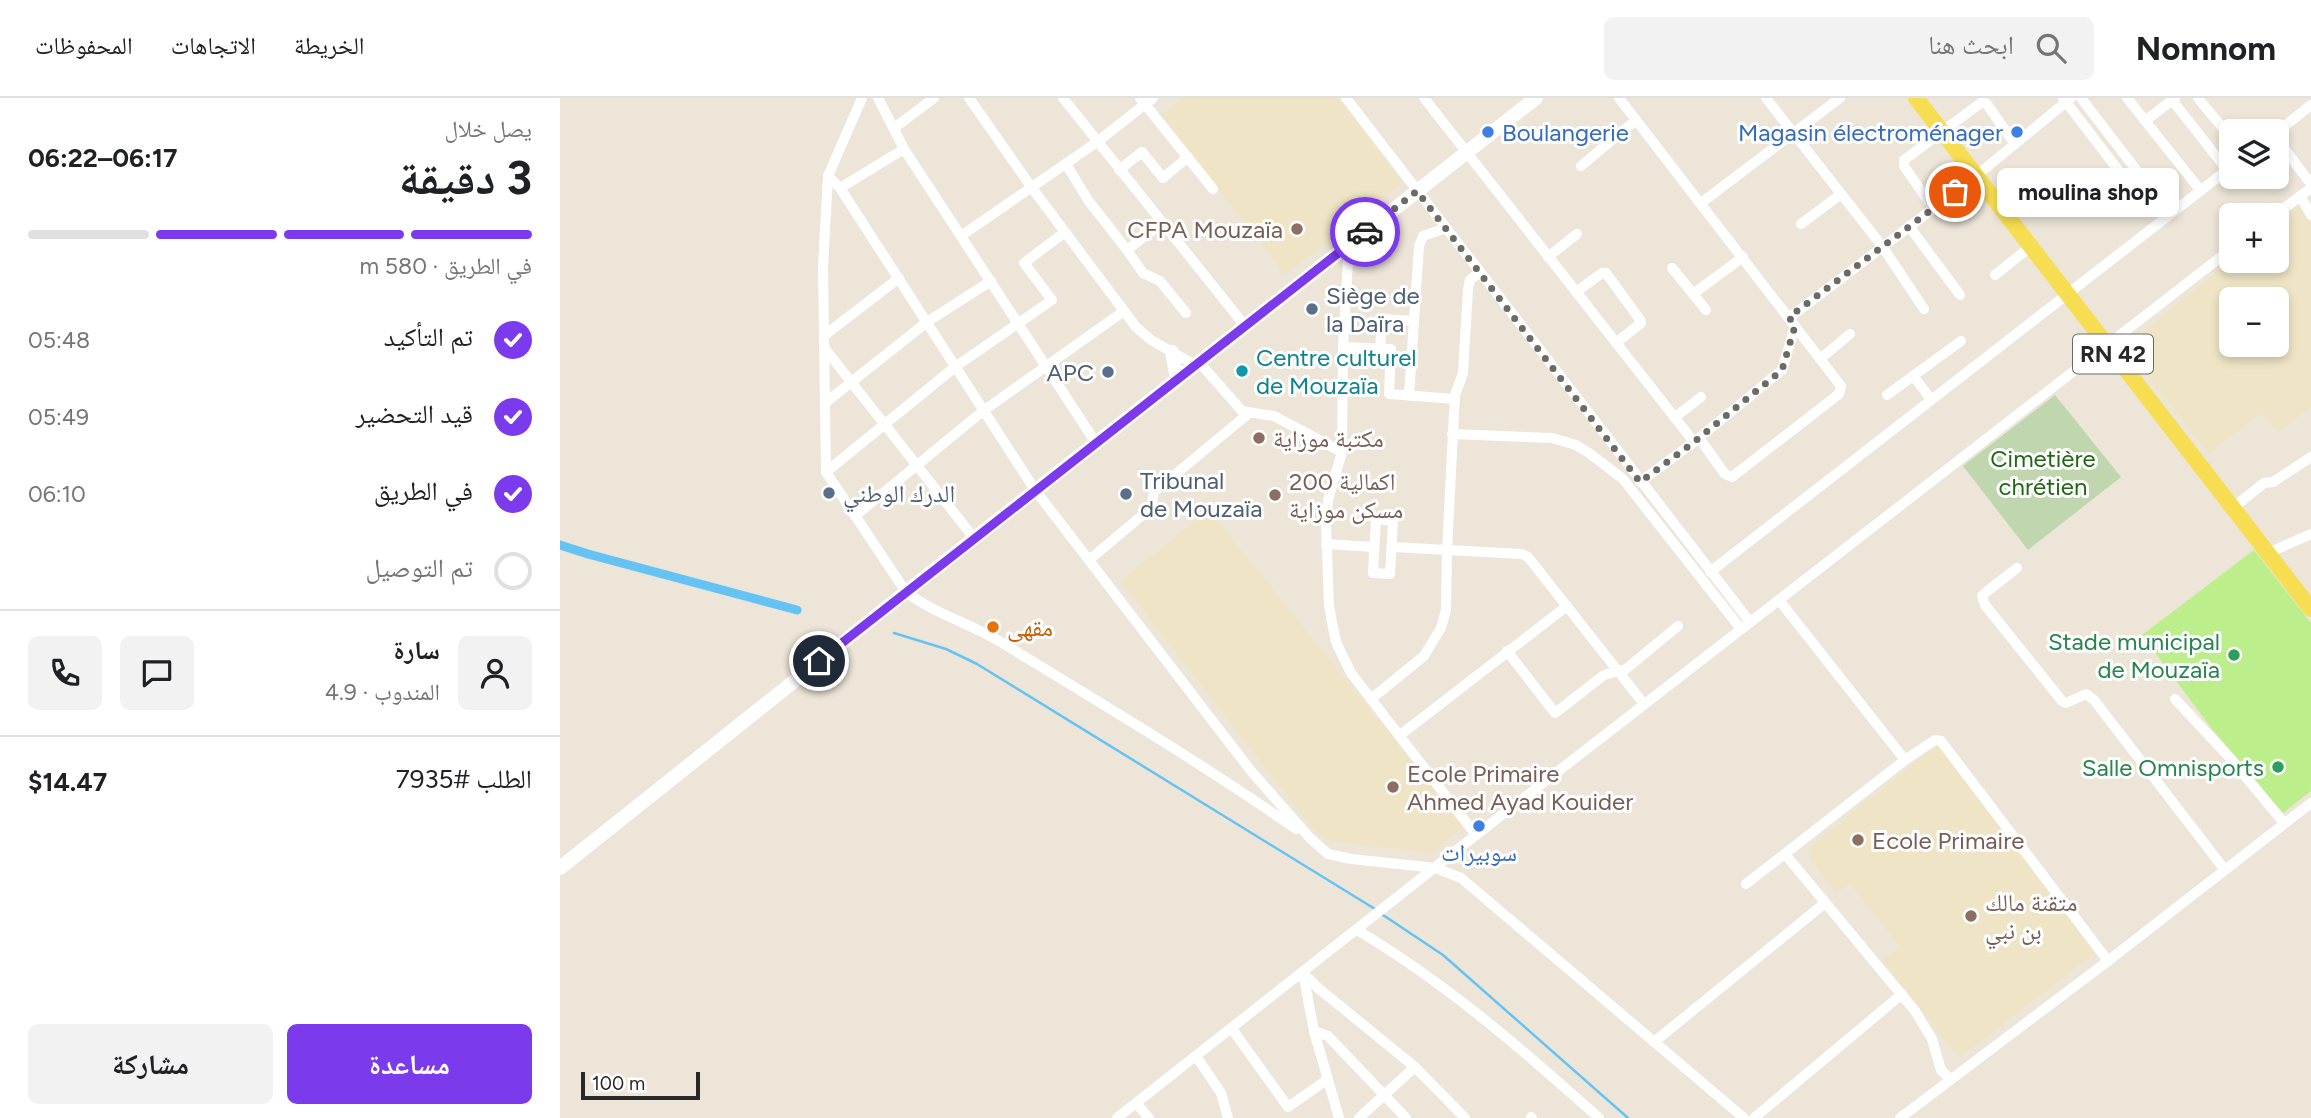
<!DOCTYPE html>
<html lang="ar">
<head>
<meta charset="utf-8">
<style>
  :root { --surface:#fff; --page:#f2f2f2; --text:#202124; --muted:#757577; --line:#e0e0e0; --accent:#7c3aed }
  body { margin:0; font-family:Figtree,"Noto Naskh Arabic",sans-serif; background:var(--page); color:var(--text); direction:rtl; height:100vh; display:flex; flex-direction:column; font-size:26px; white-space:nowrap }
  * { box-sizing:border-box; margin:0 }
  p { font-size:23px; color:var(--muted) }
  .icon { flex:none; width:38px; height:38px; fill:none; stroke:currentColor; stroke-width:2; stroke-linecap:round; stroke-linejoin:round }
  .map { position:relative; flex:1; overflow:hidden; direction:ltr }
  .details { display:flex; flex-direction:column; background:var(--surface); width:560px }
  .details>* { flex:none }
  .tools { position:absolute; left:1659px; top:21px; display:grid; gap:14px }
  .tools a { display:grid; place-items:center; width:70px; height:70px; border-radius:10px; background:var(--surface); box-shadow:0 4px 10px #0003; font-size:35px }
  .scale { position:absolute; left:21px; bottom:18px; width:119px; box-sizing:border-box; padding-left:7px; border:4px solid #282828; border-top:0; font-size:19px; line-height:24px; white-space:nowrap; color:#282828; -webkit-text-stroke:5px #fff; paint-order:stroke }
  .pin { position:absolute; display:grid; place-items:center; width:60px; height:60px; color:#fff; margin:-30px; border:4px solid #fff; border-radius:50%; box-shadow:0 2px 7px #0007 }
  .courier { position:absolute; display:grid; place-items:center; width:70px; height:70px; margin:-35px; border:5px solid #7c3aed; border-radius:50%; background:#fff; color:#222; box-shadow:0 2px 9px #0007 }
  .bubble { position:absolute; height:49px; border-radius:10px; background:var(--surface); box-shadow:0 4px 10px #0003; font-size:23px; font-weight:700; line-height:49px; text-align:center; direction:rtl }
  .head em { font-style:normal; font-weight:700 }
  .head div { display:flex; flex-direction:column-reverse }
  .head { display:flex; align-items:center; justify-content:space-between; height:119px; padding:0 28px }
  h1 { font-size:46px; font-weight:700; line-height:52px }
  .bar { display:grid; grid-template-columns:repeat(4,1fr); gap:10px 7px; align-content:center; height:84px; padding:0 28px }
  .bar i { height:9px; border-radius:5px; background:var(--line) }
  .bar .selected { background:var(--accent) }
  .bar p { grid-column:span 4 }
  .line { display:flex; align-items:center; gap:18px; padding:0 28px; border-top:2px solid var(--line) }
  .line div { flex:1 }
  .round { display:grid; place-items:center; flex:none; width:74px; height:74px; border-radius:10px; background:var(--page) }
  ol { padding:0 28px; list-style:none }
  li { display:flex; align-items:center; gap:21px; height:77px }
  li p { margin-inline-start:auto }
  li .icon { padding:7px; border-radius:50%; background:var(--accent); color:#fff; stroke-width:4 }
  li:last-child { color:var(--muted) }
  li i { width:38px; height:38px; border:4px solid var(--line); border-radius:50% }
  .cta { display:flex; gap:14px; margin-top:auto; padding:14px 28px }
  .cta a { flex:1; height:80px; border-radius:10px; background:var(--accent); color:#fff; font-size:28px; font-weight:700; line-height:80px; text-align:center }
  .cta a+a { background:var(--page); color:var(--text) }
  header { display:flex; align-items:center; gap:42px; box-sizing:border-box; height:98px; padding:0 35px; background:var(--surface); border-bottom:2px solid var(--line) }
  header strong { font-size:33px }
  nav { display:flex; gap:38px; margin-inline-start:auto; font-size:24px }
  .search { width:490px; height:63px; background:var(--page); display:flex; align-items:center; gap:18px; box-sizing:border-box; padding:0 24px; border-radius:10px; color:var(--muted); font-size:26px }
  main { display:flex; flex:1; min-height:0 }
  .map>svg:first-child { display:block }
  .education { fill:#efe5c6; fill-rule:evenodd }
  .cemetery { fill:#bfd6af }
  .pitch { fill:#bdee8c }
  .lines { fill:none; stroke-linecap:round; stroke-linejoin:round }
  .stream { stroke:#65c3f4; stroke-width:2.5 }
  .canal { stroke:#65c3f4; stroke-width:9 }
  .minor { stroke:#fff; stroke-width:10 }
  .secondary { stroke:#fff; stroke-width:14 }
  .primary { stroke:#f7dd51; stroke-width:16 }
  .done { stroke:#6d6a66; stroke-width:7; stroke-dasharray:0 12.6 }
  .route { stroke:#7c3aed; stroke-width:9 }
  .shop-dot { fill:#3f7fe0; stroke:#fff; stroke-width:2.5 }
  .education-dot { fill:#8d6e63; stroke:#fff; stroke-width:2.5 }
  .service-dot { fill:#5c6f8a; stroke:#fff; stroke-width:2.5 }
  .culture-dot { fill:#0f9aa8; stroke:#fff; stroke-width:2.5 }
  .food-dot { fill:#e8710a; stroke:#fff; stroke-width:2.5 }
  .leisure-dot { fill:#2e9e5b; stroke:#fff; stroke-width:2.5 }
  .labels { text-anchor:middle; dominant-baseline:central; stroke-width:6; stroke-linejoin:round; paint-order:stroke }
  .shield { fill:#fff; stroke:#686868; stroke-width:2 }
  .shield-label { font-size:23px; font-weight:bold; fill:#282828 }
  .shop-label { font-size:24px; fill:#366cbe; stroke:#fff; text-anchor:start }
  .education-label { font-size:24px; fill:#785e54; stroke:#fff; text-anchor:start }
  .service-label { font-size:24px; fill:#4e5e75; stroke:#fff; text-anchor:start }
  .culture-label { font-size:24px; fill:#0d838f; stroke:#fff; text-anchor:start }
  .park-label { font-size:24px; fill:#206715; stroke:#fff }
  .food-label { font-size:24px; fill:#c56008; stroke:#fff; text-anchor:start }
  .leisure-label { font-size:24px; fill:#27864d; stroke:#fff; text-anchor:end }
</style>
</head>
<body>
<header>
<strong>Nomnom</strong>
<div class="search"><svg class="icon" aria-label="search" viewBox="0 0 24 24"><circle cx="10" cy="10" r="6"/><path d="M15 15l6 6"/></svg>ابحث هنا</div>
<nav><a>الخريطة</a><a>الاتجاهات</a><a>المحفوظات</a></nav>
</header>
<main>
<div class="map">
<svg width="1751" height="1020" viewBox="0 0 1751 1020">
  <rect width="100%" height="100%" fill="#ece5d8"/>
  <g class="education">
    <polygon points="623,0 777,0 843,85 725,177 601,17"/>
    <path d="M1739,108L1751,126V309L1718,335L1702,314L1648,356L1565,248L1671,162L1717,163V126ZM1671,201H1717V247H1671Z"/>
    <polygon points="649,412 904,728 873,755 770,743 756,735 560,483"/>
    <polygon points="1378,646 1535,855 1399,960 1322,862 1340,849 1290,786 1276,795 1250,761 1250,748"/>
  </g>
  <polygon class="cemetery" points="1495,297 1561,379 1468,452 1403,368"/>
  <polygon class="pitch" points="1694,452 1751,525 1751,693 1723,715 1649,627 1582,537"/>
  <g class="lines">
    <g class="stream">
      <polyline points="334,535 386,551 417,566 815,811"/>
      <polyline points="820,815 883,857 1068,1020"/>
    </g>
    <polyline class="canal" points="0,447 28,456 237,512"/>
    <g class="minor">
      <path d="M302,0L268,78L263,169L266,374L346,494C373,515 409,525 439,543C539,604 640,664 736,731"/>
      <polyline points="318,0 344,51 536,345"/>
      <polyline points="409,0 472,90 576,229 591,242 635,267"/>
      <polyline points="503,0 685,228"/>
      <polyline points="580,0 653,91"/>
      <polyline points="786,0 1190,524"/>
      <polyline points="864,0 1134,344 1222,272 1235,228"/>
      <polyline points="1059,0 1281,288 1279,296 1172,379 1165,376 1139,340"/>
      <polyline points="1206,0 1322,148 1364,211"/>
      <polyline points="1503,0 1588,111"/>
      <polyline points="1521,0 1610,116"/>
      <polyline points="1567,0 1641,93"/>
      <polyline points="1638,0 1671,40"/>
      <polyline points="1612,2 1667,72"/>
      <polyline points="1585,23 1615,0"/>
      <polyline points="334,30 374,0"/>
      <polyline points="1717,34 1751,7"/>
      <polyline points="1717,41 1751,86"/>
      <polyline points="506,66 528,102 567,152 602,125"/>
      <polyline points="1021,68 1076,22"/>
      <polyline points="559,72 582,54 603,80 628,59"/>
      <polyline points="268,78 280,90 475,392 691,673 750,740 768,756 791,761 876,770 901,780 1184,1020"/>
      <polyline points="280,90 344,51"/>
      <polyline points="1740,98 1751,117"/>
      <polyline points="1141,105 1280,0"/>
      <polyline points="1373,110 1344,68 1344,62 1422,4 1426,5 1455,46"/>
      <polyline points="1715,117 1751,90"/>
      <polyline points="1241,126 1281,96"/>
      <polyline points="1349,128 1400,197"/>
      <polyline points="401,138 537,44 593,0"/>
      <polyline points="789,146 783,249 782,354 768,402 766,426 769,507 772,524 776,544 791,575 916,737"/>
      <polyline points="567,152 583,175 600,183 626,215"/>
      <polyline points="988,159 1017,136"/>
      <polyline points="1112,170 1146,212"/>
      <polyline points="1435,177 1470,149"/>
      <polyline points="1016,194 1042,175 1046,175 1081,223 1081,225 1056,245"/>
      <polyline points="1133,196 1183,159"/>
      <polyline points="1229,220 1416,78 1511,0"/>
      <polyline points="265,237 339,180"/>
      <polyline points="783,249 831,251 829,296 895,301"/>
      <polyline points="820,251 822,221 854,223"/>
      <polyline points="266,252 414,440"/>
      <polyline points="1260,261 1290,236"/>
      <polyline points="639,264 682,313 714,318 782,354"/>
      <polyline points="1353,278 1371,301"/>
      <polyline points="849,297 859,148 863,138 886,130"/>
      <polyline points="1327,297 1401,243"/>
      <polyline points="265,305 367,224 431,183"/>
      <polyline points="1115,319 1141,299"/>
      <polyline points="892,336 992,340 1016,347 1029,355 1063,381 1181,531"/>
      <polyline points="266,374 395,269 492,202 464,165 505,134"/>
      <polyline points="1080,384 1134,344"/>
      <polyline points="1673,410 1704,385 1713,384 1751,359"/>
      <polyline points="295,418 423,313 564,213"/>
      <polygon points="816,421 833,423 830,476 813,475"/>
      <polyline points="766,446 814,449"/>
      <polyline points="832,449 962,456 968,459 1084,606"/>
      <polyline points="1708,455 1751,436"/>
      <polyline points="529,462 591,410 594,394 688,316"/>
      <polyline points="1457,470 1425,495 1422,498 1425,507 1502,603 1506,605 1526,596 1534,602 1665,772"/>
      <polyline points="1150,474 1671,69"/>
      <polyline points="1219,502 1345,662"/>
      <polyline points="947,553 995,615 1044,577 1066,571 1118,528"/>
      <polyline points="811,601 864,558 881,530 886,512 887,452 895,297 903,275 908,191 910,182 920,174"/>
      <polyline points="1615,601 1671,661 1724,725"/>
      <polyline points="839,638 1007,508"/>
      <polyline points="1225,756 1355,913 1372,941 1381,972 1390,981"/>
      <polyline points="1186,786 1345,662 1375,642 1381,643 1548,863"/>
      <path d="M797,832C886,885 962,951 1039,1020"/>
      <polyline points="743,875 758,890 855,969 905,1020"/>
      <polyline points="743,875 754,933 779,1020"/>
      <polyline points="672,931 728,1009 768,981"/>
      <polyline points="754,933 768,938 846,1020"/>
      <polyline points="1094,944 1265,805"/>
      <polyline points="636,958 661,995 668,1020"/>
      <polyline points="576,1005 589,1020"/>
      <polyline points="971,1019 972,1020"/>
      <polyline points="557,1020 916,737 1671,151"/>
      <polyline points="799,1020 855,969"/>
      <polyline points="1194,1020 1342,896"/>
      <polyline points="1340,1020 1548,863 1751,705"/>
    </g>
    <g class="secondary">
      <polyline points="612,254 617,281"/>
      <polyline points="0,770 346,494 976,0"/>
    </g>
    <polyline class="primary" points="1356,0 1751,511"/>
  </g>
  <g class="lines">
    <polyline class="done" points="805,134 857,93 1080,384 1134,344 1222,272 1235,228 1229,219 1395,94"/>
    <polyline class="route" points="259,563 805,134"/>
  </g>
  <g class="shop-dot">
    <circle cx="928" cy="34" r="7"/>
    <circle cx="1457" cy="34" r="7"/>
    <circle cx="919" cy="728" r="7"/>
  </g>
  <g class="education-dot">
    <circle cx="737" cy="131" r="7"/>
    <circle cx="699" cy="340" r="7"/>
    <circle cx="715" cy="397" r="7"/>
    <circle cx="833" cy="689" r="7"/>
    <circle cx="1298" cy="742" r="7"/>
    <circle cx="1411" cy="818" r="7"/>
  </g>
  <g class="service-dot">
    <circle cx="752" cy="211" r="7"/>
    <circle cx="548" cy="274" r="7"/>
    <circle cx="269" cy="395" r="7"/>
    <circle cx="566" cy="396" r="7"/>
  </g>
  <circle class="culture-dot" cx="682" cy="273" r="7"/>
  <circle class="food-dot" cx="433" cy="529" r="7"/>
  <g class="leisure-dot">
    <circle cx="1674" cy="557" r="7"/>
    <circle cx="1718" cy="669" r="7"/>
  </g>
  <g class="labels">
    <rect class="shield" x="1513" y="236.5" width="80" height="39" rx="5"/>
    <g class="shield-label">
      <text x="1553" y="256">RN 42</text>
    </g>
    <g class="shop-label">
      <text x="942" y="34">Boulangerie</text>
      <text x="1443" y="34" text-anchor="end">Magasin électroménager</text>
      <text x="919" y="754" text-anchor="middle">سوبيرات</text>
    </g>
    <g class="education-label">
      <text x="723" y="131" text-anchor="end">CFPA Mouzaïa</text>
      <text x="713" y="340">مكتبة موزاية</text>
      <text x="729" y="383">اكمالية 200<tspan x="729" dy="28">مسكن موزاية</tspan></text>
      <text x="847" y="675">Ecole Primaire<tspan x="847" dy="28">Ahmed Ayad Kouider</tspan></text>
      <text x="1312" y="742">Ecole Primaire</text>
      <text x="1425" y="804">متقنة مالك<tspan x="1425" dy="28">بن نبي</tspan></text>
    </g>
    <g class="service-label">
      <text x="766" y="197">Siège de<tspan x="766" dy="28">la Daïra</tspan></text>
      <text x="534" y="274" text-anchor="end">APC</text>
      <text x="580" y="382">Tribunal<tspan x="580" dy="28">de Mouzaïa</tspan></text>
      <text x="283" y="395">الدرك الوطني</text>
    </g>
    <g class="culture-label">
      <text x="696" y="259">Centre culturel<tspan x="696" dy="28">de Mouzaïa</tspan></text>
    </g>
    <g class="park-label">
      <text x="1483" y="360">Cimetière<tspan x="1483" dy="28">chrétien</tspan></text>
    </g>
    <g class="food-label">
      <text x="447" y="529">مقهى</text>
    </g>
    <g class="leisure-label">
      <text x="1660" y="543">Stade municipal<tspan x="1660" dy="28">de Mouzaïa</tspan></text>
      <text x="1704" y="669">Salle Omnisports</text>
    </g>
  </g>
</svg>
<div class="tools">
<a><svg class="icon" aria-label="layers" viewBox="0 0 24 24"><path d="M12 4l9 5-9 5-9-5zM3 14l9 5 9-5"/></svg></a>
<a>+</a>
<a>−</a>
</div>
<div class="scale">100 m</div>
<div class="pin" style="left:1395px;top:94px;background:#ea580c"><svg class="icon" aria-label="bag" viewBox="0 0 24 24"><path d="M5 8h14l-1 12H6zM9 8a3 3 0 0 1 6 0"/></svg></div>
<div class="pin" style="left:259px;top:563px;background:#1f2937"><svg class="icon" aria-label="home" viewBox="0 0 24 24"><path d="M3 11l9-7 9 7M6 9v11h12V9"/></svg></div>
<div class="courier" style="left:805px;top:134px"><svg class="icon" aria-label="car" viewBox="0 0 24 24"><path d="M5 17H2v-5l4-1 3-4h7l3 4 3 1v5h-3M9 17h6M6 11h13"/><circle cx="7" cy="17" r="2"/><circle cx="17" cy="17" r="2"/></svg></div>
<div class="bubble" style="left:1437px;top:70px;width:182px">moulina shop</div>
</div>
<section class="details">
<div class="head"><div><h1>3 دقيقة</h1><p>يصل خلال</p></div><em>06:17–06:22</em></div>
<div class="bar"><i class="selected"></i><i class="selected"></i><i class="selected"></i><i></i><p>في الطريق · 580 m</p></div>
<ol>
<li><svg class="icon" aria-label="check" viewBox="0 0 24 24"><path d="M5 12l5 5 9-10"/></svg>تم التأكيد<p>05:48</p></li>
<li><svg class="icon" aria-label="check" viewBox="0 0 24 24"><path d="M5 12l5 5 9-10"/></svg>قيد التحضير<p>05:49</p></li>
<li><svg class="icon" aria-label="check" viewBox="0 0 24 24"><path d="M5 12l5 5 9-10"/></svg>في الطريق<p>06:10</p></li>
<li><i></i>تم التوصيل</li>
</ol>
<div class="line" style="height:126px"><a class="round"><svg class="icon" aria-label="person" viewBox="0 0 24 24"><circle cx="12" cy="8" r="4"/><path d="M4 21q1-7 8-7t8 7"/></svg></a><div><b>سارة</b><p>المندوب · 4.9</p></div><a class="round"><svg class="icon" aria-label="chat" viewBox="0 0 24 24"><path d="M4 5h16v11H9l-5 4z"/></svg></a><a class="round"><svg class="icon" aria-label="phone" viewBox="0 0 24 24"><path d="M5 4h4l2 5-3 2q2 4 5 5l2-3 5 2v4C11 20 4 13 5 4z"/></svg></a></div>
<div class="line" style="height:91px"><div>الطلب #7935</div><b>$14.47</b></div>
<div class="cta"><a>مساعدة</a><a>مشاركة</a></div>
</section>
</main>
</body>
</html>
